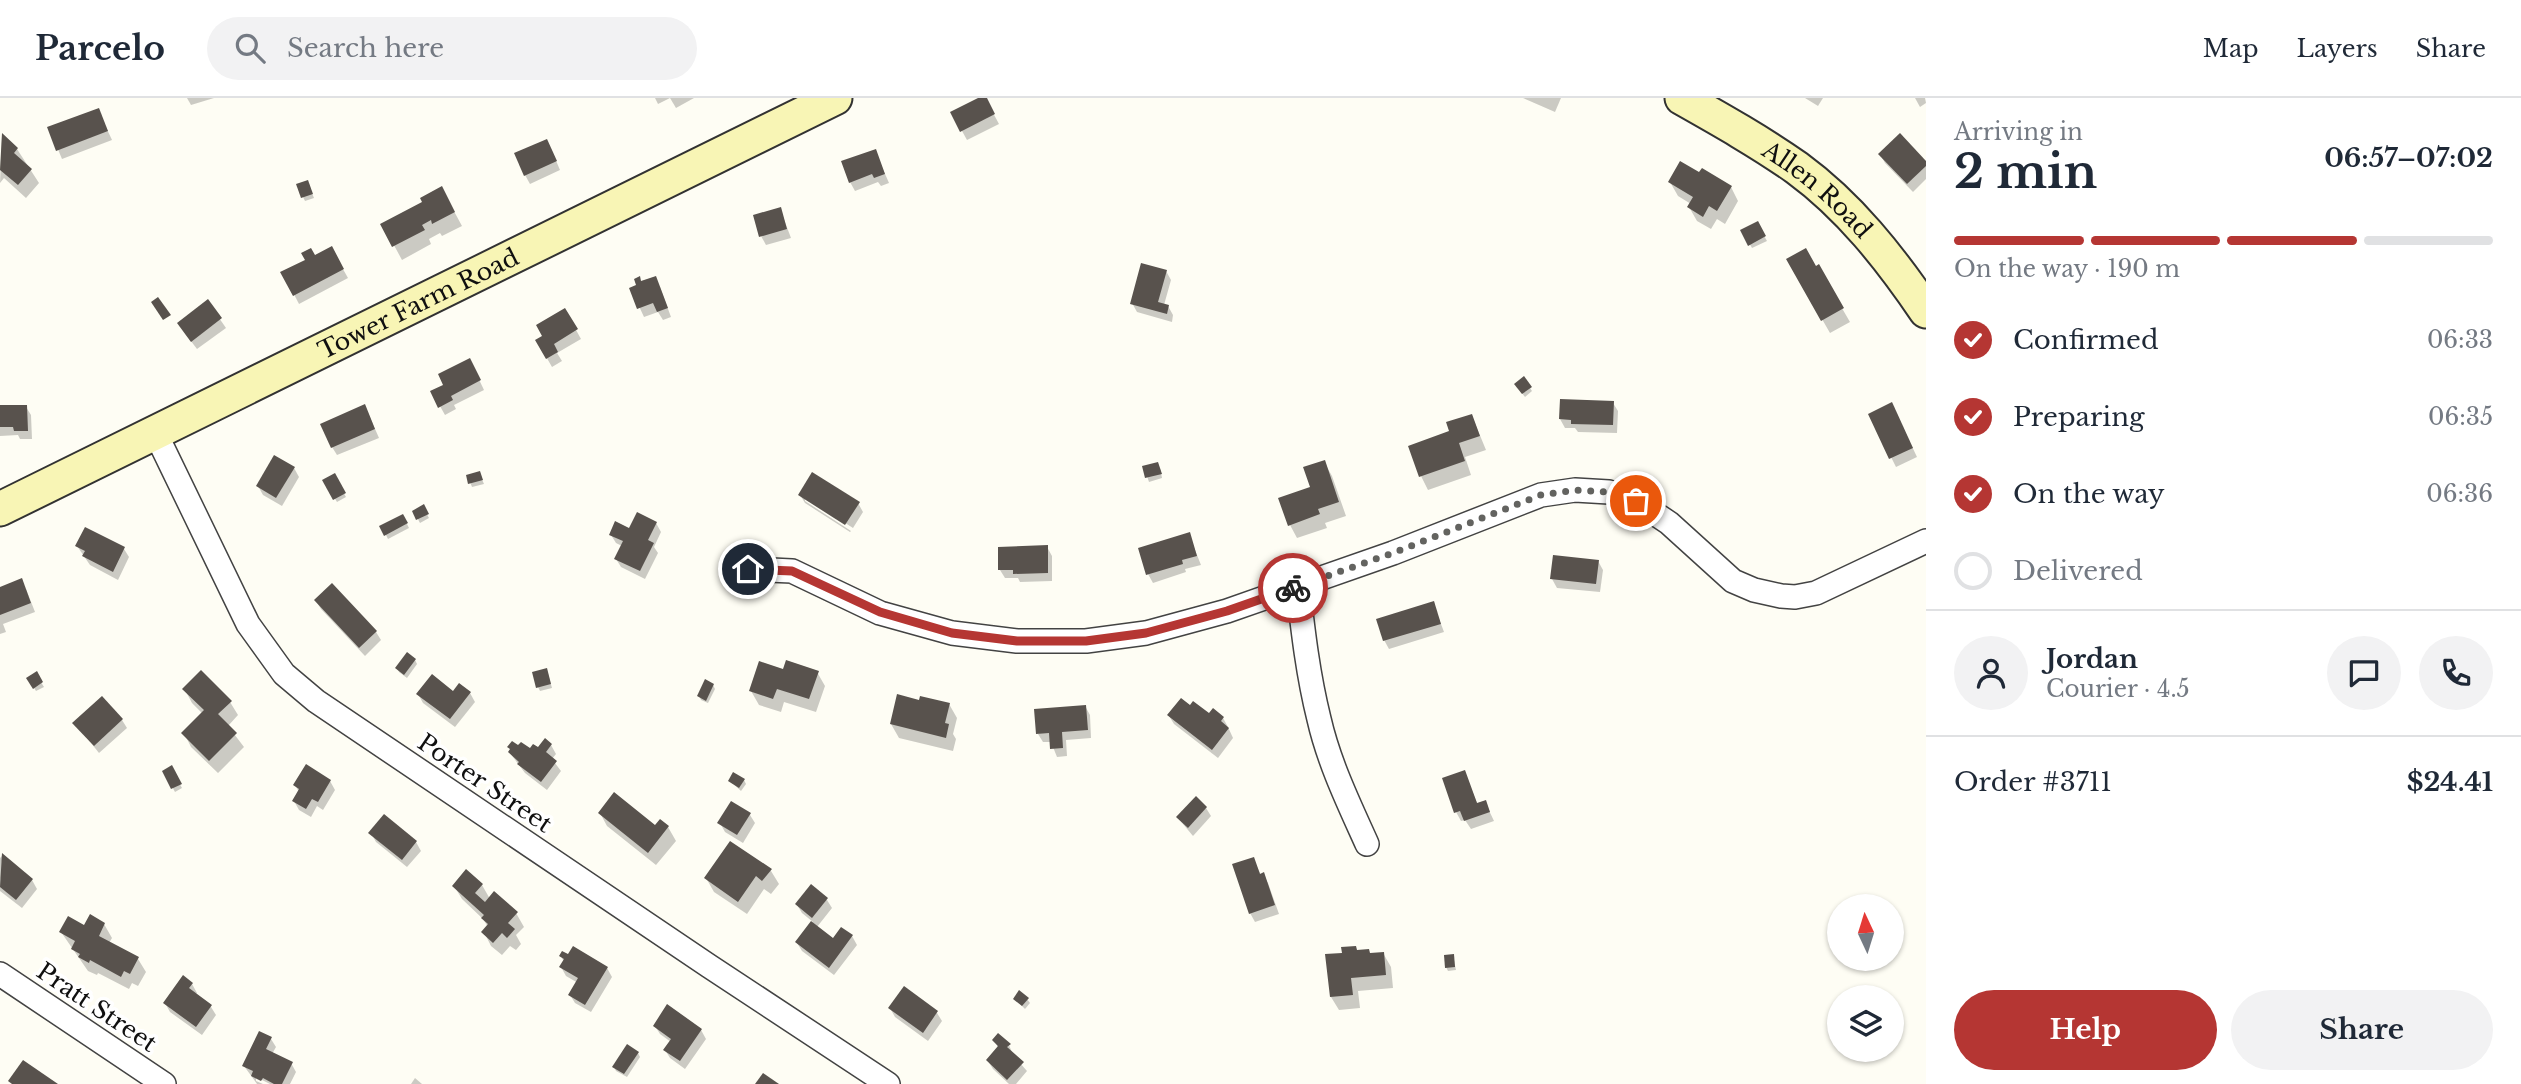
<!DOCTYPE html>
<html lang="en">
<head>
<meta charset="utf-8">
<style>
  :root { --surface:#fff; --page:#f2f2f3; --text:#1f2937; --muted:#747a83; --line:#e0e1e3; --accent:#b53633 }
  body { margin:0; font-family:"Libre Baskerville",serif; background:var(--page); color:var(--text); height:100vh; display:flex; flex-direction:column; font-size:26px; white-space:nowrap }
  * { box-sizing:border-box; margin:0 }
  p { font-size:23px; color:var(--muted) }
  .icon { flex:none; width:38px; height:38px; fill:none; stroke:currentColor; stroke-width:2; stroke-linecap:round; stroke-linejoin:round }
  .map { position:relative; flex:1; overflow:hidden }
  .side { display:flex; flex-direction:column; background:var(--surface); width:595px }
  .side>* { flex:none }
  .needle { width:46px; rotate:356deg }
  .controls { position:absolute; left:1827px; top:796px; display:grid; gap:14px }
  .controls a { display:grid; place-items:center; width:77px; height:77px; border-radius:50%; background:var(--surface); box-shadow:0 2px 5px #0004; font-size:35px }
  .pin { position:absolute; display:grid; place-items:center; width:60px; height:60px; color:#fff; margin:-30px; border:4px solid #fff; border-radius:50%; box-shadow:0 2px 7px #0007 }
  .courier { position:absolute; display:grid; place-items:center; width:70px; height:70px; margin:-35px; border:5px solid #b53633; border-radius:50%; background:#fff; color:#222; box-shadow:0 2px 9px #0007 }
  .overview em { font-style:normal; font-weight:700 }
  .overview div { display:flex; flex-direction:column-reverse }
  .overview { display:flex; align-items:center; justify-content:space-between; height:119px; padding:0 28px }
  h1 { font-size:46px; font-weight:700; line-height:52px }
  .bar { display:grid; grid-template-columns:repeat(4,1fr); gap:10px 7px; align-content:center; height:84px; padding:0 28px }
  .bar i { height:9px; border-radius:5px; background:var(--line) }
  .bar .current { background:var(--accent) }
  .bar p { grid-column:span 4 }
  .line { display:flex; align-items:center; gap:18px; padding:0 28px; border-top:2px solid var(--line) }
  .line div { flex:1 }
  .round { display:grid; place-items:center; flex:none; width:74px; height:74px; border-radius:37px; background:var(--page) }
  ol { padding:0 28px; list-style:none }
  li { display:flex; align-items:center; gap:21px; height:77px }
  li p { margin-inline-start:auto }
  li .icon { padding:7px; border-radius:50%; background:var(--accent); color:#fff; stroke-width:4 }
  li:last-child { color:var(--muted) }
  li i { width:38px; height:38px; border:4px solid var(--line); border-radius:50% }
  .cta { display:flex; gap:14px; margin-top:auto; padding:14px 28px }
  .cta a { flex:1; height:80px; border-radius:42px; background:var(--accent); color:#fff; font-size:28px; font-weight:700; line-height:80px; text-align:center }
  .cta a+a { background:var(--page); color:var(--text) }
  header { display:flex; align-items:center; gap:42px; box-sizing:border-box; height:98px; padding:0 35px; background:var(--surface); border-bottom:2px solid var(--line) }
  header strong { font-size:33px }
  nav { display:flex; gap:38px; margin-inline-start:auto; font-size:24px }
  .search { width:490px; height:63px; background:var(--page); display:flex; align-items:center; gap:18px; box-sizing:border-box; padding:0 24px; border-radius:38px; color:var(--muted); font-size:26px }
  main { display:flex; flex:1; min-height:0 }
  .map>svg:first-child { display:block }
  .shadow { fill:#0003 }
  .building { fill:#58524d }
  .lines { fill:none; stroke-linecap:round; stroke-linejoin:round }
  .street-casing { stroke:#434343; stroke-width:26 }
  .secondary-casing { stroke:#323232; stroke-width:37 }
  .street { stroke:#fff; stroke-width:23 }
  .secondary { stroke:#f8f5b5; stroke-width:33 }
  .done { stroke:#636360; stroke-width:7; stroke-dasharray:0 12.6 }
  .route { stroke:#b53633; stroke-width:9 }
  .labels { text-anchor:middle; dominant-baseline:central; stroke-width:7; stroke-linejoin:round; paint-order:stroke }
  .street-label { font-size:24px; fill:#101010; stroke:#fff }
</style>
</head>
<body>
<header>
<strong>Parcelo</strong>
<div class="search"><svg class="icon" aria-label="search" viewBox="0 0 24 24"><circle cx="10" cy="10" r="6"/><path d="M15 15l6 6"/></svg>Search here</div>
<nav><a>Map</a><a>Layers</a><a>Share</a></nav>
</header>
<main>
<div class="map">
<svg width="1926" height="986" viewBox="0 0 1926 986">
  <rect width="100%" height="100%" fill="#fefdf4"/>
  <g class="shadow">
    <polygon points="187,0 214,0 191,7"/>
    <polygon points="655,0 670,0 658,6"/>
    <polygon points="670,0 694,0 676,10"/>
    <polygon points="982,0 985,0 999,26 967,42 962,33"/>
    <polygon points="1523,0 1561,0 1555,14"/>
    <polygon points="1805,0 1823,0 1818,8"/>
    <polygon points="1915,0 1925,0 1926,5 1920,9"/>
    <polygon points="98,12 112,42 62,61 49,30"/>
    <polygon points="2,38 17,51 39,85 26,100 4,80 0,85"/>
    <polygon points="551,51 560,72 530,86 525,77"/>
    <polygon points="875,53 889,85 881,88 878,84 855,93 850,84"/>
    <polygon points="1880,56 1926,65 1926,81 1913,94 1885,65"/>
    <polygon points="1670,84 1731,89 1738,103 1725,126 1717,121 1711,131 1697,123 1689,109 1691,106 1678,98"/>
    <polygon points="309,88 314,100 305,103 303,99"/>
    <polygon points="449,104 462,128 442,138 440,135 429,141 431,146 402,162 383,127"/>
    <polygon points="780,111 791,140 766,147 761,138"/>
    <polygon points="1757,125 1767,143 1752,150 1742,133"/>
    <polygon points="331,150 348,180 299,206 283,175"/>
    <polygon points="1788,162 1816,170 1818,169 1850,224 1830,235"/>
    <polygon points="1166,173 1171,182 1164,207 1168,208 1173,217 1172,224 1137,214 1132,205"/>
    <polygon points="641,185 660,189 671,219 663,222 658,214 644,219 631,191"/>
    <polygon points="208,204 226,230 197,251 184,234"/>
    <polygon points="565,212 581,241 557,255 562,263 552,269 537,243 544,239"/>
    <polygon points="474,271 484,292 454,307 456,311 445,317 432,294"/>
    <polygon points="1518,290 1530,290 1532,293 1525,299"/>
    <polygon points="1613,305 1618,313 1617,335 1578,334 1575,330 1565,330 1560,321"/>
    <polygon points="0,309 26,309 31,317 32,341 20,341 18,337 0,338"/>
    <polygon points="1896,315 1917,359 1896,369 1870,317"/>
    <polygon points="369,317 379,340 337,357 332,349"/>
    <polygon points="1472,318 1486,352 1465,359 1471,377 1428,392 1421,378 1452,335"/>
    <polygon points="1324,364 1332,378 1346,418 1325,425 1327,430 1297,440 1290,427 1312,390"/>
    <polygon points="1144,369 1160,370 1162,380 1149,384"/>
    <polygon points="294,370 299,379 282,408 263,397 258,388"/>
    <polygon points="334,377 346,399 337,404 324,383"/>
    <polygon points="468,379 481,379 484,386 472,389"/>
    <polygon points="800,397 858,405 863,414 853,430 805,399 805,403 851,433 850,434 805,405"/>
    <polygon points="423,409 429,420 420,425 414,414"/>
    <polygon points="403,418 409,430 388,441 382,429"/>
    <polygon points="656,425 661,434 654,449 658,455 645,481 621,469 616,461 622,448 616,445 611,437"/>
    <polygon points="1189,437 1201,467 1185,471 1186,474 1153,485 1148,476"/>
    <polygon points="77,448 124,451 129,459 118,482 90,467"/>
    <polygon points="1047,449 1052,458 1052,483 1020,484 1018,480 1005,480 1000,472"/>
    <polygon points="1598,463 1603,472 1600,494 1557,490 1552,481"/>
    <polygon points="0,491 26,491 35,514 3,526 6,534 0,536"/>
    <polygon points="316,503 376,534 381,542 365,558 321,511"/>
    <polygon points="1433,505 1444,534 1389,551 1384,542"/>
    <polygon points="415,562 417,566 407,580 399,574 397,570"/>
    <polygon points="547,572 552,590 540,593 538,589"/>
    <polygon points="784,573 817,574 825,588 816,614 784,604 781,614 759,607 751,593"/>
    <polygon points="36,576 44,589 36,593 28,580"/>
    <polygon points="713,587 715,591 708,605 701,602 699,598"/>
    <polygon points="185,592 230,604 238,617 228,628 244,649 218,675 191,649 184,635 203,616 192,605"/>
    <polygon points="470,595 475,604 455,629 423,605 418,596"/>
    <polygon points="920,604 949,606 957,620 953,636 956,641 953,653 899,640 891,626"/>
    <polygon points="1085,608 1090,617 1091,640 1066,642 1067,658 1057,659 1051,644 1043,644 1038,636"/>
    <polygon points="1191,609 1223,620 1228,629 1233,640 1218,660 1174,626 1169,618"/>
    <polygon points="122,622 127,630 99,655 75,625"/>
    <polygon points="551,647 556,656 552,661 561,673 547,692 525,675 510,655 530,653"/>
    <polygon points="171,670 182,690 175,694 164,674"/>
    <polygon points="1464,674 1478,707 1485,704 1494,723 1471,731 1465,722 1461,723 1456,714 1444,682"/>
    <polygon points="744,682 746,686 741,693 730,683"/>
    <polygon points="330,683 335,692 323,712 317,708 311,719 299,712 294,703 299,694 295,687"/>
    <polygon points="1206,710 1211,718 1193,738 1178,720"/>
    <polygon points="600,715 655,730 660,723 668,729 676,743 656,767 607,728"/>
    <polygon points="750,717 755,725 743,745 725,734 720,725"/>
    <polygon points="371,735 416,744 421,753 407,769 376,744"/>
    <polygon points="730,745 771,773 779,786 771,796 764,791 747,816 714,794 706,780"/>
    <polygon points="2,758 32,782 37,791 22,810 0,793 0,760"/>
    <polygon points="1253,761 1261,777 1263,777 1268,785 1279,816 1255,824 1250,815"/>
    <polygon points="467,774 482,787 490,801 516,815 524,829 516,837 521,846 516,852 510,848 502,857 491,848 484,834 488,829 483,821 462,801 454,788"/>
    <polygon points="811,789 827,802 832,810 817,829 834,842 852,838 857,847 834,877 802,853 797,845 813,824 802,815 797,807"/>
    <polygon points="104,826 112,840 109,845 138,861 146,874 138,888 132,885 129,891 98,875 97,877 88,873 61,834"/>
    <polygon points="1358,854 1371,857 1383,855 1391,869 1393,890 1358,893 1360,910 1339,912 1331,899 1327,858"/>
    <polygon points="561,858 607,870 612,879 591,914 575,905 570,897 578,885 566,878 561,869 564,864"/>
    <polygon points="1453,858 1456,872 1448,873 1446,869"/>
    <polygon points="192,886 197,895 195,897 211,909 216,917 202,937 170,914 165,905"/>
    <polygon points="1015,901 1027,901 1030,905 1025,911"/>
    <polygon points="890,910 937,915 942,923 928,943 895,919"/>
    <polygon points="655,928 701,932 706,941 685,971 670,960 665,952 671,944 660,936"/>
    <polygon points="271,941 276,949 272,956 291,965 296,974 290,986 270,986 256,979 256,983 263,986 257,986 244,968"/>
    <polygon points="994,942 1009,947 1013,957 1027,973 1016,986 1009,986 993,971 988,963 999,951"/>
    <polygon points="638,955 640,959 627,979 616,973 614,969"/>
    <polygon points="415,980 422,986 411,986"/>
  </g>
  <g class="building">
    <polygon points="978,0 987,0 995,16 960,34 950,14"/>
    <polygon points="99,10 108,33 56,53 47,29"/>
    <polygon points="2,35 18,50 14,55 32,71 18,87 0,72"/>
    <polygon points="1900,35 1926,63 1926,68 1907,86 1878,56"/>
    <polygon points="547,41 557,63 524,78 514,55"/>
    <polygon points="876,51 885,76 874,80 872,76 849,85 841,63"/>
    <polygon points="1680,63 1699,74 1702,70 1732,88 1717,113 1709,108 1703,119 1687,109 1693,99 1668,84"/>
    <polygon points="308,82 313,96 301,100 296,86"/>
    <polygon points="442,88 455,114 432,126 431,122 422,127 425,132 392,149 380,126 422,104 420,100"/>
    <polygon points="781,109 787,131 759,139 753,117"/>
    <polygon points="1758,123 1766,138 1748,148 1740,132"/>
    <polygon points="332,148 344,171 293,198 280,174 305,162 301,155 311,150 315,157"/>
    <polygon points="1806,150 1816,168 1819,166 1844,210 1821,223 1786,161"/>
    <polygon points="1141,165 1167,172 1158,204 1169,207 1167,216 1130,206"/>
    <polygon points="640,178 641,183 656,178 668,210 657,214 653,205 637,211 629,190 636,187 634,181"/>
    <polygon points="158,199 171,217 163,222 151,204"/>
    <polygon points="208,201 222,220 191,244 177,225"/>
    <polygon points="565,210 578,231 554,246 558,254 546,261 535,242 542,238 536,227"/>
    <polygon points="470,260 481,282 451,298 453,302 438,310 430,293 443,287 438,276"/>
    <polygon points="1524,278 1532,289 1522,296 1514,286"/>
    <polygon points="1560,301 1614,303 1613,327 1571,326 1571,322 1559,321"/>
    <polygon points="1892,304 1913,350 1889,361 1868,316"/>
    <polygon points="365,306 375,331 331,350 320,326"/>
    <polygon points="0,307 27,307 28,333 14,333 13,329 0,329"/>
    <polygon points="1472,316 1480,338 1459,345 1465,363 1419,379 1408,348 1449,333 1446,324"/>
    <polygon points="274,357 295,369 276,400 256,388"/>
    <polygon points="1325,362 1339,404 1318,411 1320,416 1288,428 1278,400 1310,389 1303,369"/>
    <polygon points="1158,364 1162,376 1145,380 1142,368"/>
    <polygon points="480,373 483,382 468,386 466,377"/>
    <polygon points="812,374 860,404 845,427 798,397"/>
    <polygon points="335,375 346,395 333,402 322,382"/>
    <polygon points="424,406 429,416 416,422 412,413"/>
    <polygon points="637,414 657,424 648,442 654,445 640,473 614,461 623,443 609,437 615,423 629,430"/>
    <polygon points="403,416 408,425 384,438 379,428"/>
    <polygon points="85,429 125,449 113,474 82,458 85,453 75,448"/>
    <polygon points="1190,434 1197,458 1182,462 1183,466 1146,477 1138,450"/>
    <polygon points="1048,447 1048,475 1013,476 1013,472 998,472 998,449"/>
    <polygon points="1553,457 1599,462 1596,486 1550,481"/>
    <polygon points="22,480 31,505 0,517 0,489"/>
    <polygon points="332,485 377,533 359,550 314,502"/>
    <polygon points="1434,503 1441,526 1383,543 1376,521"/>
    <polygon points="407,554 416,561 404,577 395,570"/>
    <polygon points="786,562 819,573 809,601 777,591 773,601 749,593 759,563 783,571"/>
    <polygon points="547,570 551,586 536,590 532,574"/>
    <polygon points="201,572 232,603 218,616 237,635 209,663 181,635 204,612 182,591"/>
    <polygon points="37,573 43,584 33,591 26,580"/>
    <polygon points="432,576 453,593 459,585 471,594 450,621 416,596"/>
    <polygon points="705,581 714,586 706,603 697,598"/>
    <polygon points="897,596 919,602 920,598 950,605 945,625 949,626 946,640 890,626"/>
    <polygon points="102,598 123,621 94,648 72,625"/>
    <polygon points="1181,600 1190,607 1193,603 1209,615 1213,610 1224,619 1221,623 1229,630 1212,652 1167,617"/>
    <polygon points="1086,607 1088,632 1062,634 1063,650 1050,651 1049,635 1036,636 1034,611"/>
    <polygon points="545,640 552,646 546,654 557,663 541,684 517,666 519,664 508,654 510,651 507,649 512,643 518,647 521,644 530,650 533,646 538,649"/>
    <polygon points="306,666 331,682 318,704 312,701 306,711 292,703 299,691 293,687"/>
    <polygon points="172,667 182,686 171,691 162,673"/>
    <polygon points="1465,672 1477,705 1486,702 1490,714 1464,723 1460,713 1454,715 1442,680"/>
    <polygon points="733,674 745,681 739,690 728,683"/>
    <polygon points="614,694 655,727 660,721 669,728 648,755 598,715"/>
    <polygon points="1196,698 1207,709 1188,730 1176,719"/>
    <polygon points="731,703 751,715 737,737 717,725"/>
    <polygon points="384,716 417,743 402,762 368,735"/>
    <polygon points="730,743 772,771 762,783 756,778 738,804 704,780"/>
    <polygon points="2,755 33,781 16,802 0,789"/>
    <polygon points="1254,759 1260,776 1264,774 1275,807 1249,816 1232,766"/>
    <polygon points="466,771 483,786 475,795 485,804 494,793 518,814 508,825 515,831 507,840 502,835 493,845 481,834 488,826 481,820 484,817 452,788"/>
    <polygon points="811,786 828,800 812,820 795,806"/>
    <polygon points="90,816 105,825 99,838 139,859 130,876 124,873 121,879 90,862 89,865 78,859 80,856 71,851 75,843 59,834 68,818 84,827"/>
    <polygon points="811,823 833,840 841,829 853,837 829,870 795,844"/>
    <polygon points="573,848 608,869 585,907 568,897 578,880 559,869 564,861 559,858 562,853 568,856"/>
    <polygon points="1356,848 1357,852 1369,851 1370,855 1384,854 1386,877 1351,880 1353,897 1330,899 1325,856 1342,855 1341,849"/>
    <polygon points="1454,856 1455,869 1445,870 1444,857"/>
    <polygon points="183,877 193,885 189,890 212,907 196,929 163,905"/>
    <polygon points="904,888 938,913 923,935 888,910"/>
    <polygon points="1019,892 1029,900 1022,908 1013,901"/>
    <polygon points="667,906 702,931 680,963 663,952 671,941 653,928"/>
    <polygon points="259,933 272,939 266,951 293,964 282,986 274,986 263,980 261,983 251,978 253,973 242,968"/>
    <polygon points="998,935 1011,946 1007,949 1024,964 1007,982 986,962 998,948 992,942"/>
    <polygon points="627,946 639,954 624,976 612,969"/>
    <polygon points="23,962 58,986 12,986 8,983"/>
    <polygon points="763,975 779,986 755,986"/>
  </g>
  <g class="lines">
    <defs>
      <g id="street">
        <polyline points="155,334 248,526 284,576 316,603 709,868 888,986"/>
        <polyline points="748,471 792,473 880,515 952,535 1017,543 1086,543 1146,535 1227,513 1393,455 1541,397 1575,392 1609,394 1636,403 1669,425 1733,483 1754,492 1781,498 1795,499 1816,495 1926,443"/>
        <path d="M1298,489C1303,533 1308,577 1319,621C1329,665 1349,706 1367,746"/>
        <polyline points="0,876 164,986"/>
      </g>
      <g id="secondary">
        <path id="s1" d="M1682,0C1721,22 1760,44 1797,70C1849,108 1890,160 1926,213"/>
        <path id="s2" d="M0,411L835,0"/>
      </g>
    </defs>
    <use href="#street" class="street-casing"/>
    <use href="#secondary" class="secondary-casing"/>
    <use href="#street" class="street"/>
    <use href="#secondary" class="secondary"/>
  </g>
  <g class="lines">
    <polyline class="done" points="1293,490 1393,455 1541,397 1575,392 1609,394 1636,403"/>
    <polyline class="route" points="748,471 792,473 880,514 952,535 1017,543 1086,543 1146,535 1227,513 1293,490"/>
  </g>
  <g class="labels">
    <g class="street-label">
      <text stroke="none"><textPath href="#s1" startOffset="164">Allen Road</textPath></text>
      <text stroke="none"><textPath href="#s2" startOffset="466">Tower Farm Road</textPath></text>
      <text transform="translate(485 685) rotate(34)">Porter Street</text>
      <text transform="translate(97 909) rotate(34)">Pratt Street</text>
    </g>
  </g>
</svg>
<div class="controls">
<a><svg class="needle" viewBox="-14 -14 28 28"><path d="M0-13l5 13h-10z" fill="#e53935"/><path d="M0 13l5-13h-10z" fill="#747a83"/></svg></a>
<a><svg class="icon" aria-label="layers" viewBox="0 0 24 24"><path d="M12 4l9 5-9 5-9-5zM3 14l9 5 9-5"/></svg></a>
</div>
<div class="pin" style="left:1636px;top:403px;background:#ea580c"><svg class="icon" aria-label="bag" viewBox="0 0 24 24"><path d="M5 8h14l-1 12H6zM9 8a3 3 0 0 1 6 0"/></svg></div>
<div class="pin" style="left:748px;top:471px;background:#1f2937"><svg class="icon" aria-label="home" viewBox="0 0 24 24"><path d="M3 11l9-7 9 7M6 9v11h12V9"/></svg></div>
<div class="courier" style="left:1293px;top:490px"><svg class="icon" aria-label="bike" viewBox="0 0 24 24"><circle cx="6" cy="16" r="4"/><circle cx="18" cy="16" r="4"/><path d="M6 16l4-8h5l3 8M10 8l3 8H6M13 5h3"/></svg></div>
</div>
<section class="side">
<div class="overview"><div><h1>2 min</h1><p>Arriving in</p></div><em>06:57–07:02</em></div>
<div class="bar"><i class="current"></i><i class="current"></i><i class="current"></i><i></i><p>On the way · 190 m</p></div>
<ol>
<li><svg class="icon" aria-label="check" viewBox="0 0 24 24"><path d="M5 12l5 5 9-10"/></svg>Confirmed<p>06:33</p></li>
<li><svg class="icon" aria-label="check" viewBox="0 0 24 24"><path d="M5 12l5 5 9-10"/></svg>Preparing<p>06:35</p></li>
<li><svg class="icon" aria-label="check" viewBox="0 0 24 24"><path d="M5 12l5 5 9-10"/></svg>On the way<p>06:36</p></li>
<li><i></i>Delivered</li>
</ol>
<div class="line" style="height:126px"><a class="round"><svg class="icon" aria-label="person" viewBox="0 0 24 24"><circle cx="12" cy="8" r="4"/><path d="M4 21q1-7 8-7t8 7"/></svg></a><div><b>Jordan</b><p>Courier · 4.5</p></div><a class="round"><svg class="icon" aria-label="chat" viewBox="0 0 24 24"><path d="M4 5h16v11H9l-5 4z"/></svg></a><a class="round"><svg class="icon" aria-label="phone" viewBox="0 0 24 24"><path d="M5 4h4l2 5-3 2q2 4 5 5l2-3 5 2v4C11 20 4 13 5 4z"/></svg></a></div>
<div class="line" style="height:91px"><div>Order #3711</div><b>$24.41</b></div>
<div class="cta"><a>Help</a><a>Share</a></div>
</section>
</main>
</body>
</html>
